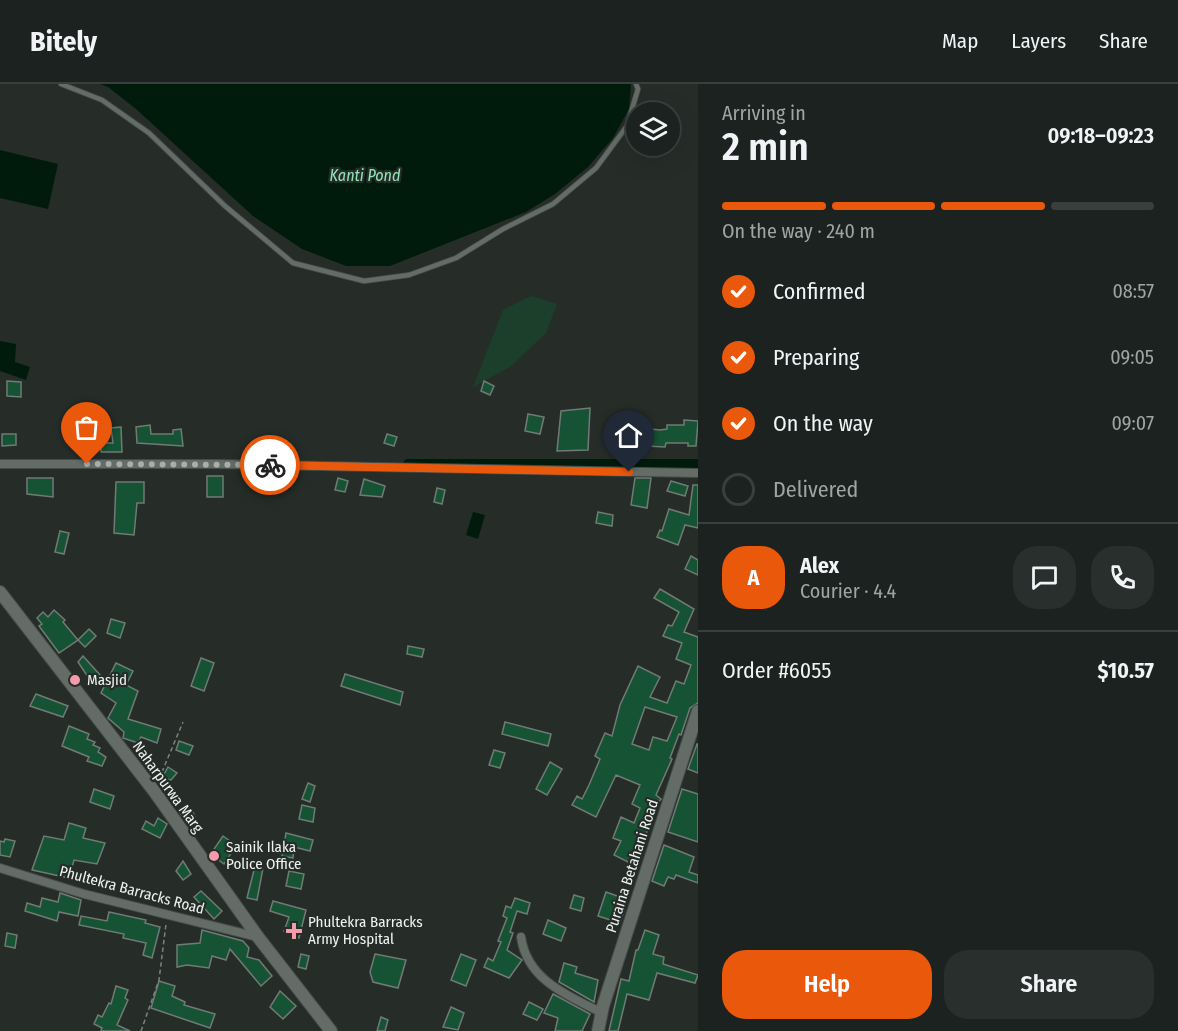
<!DOCTYPE html>
<html lang="en">
<head>
<meta charset="utf-8">
<style>
  :root { --surface:#1c221f; --page:#292f2c; --text:#f1f3f6; --muted:#a0a4a4; --line:#3a3f3d; --accent:#ea580c }
  body { margin:0; font-family:"Fira Sans Condensed",sans-serif; background:var(--page); color:var(--text); height:100vh; display:flex; flex-direction:column; font-size:22px; white-space:nowrap }
  * { box-sizing:border-box; margin:0 }
  p { font-size:20px; color:var(--muted) }
  .icon { flex:none; width:33px; height:33px; fill:none; stroke:currentColor; stroke-width:2; stroke-linecap:round; stroke-linejoin:round }
  .map { position:relative; flex:1; overflow:hidden }
  .sheet { display:flex; flex-direction:column; background:var(--surface); width:480px }
  .sheet>* { flex:none }
  .tools { position:absolute; left:626px; top:18px; display:grid; gap:12px }
  .tools a { display:grid; place-items:center; width:54px; height:54px; border-radius:50%; background:var(--surface); box-shadow:0 6px 24px #0002,0 0 0 2px var(--line); font-size:30px }
  .pin { position:absolute; display:grid; place-items:center; width:51px; height:51px; color:#fff; margin:-62px -26px; border-radius:50% 50% 50% 0; rotate:-45deg; box-shadow:0 0 6px #0007 }
  .pin .icon { rotate:45deg }
  .courier { position:absolute; display:grid; place-items:center; width:60px; height:60px; margin:-30px; border:4px solid #ea580c; border-radius:50%; background:#fff; color:#222; box-shadow:0 2px 8px #0007 }
  .headline em { font-style:normal; font-weight:600 }
  .headline div { display:flex; flex-direction:column-reverse }
  .headline { display:flex; align-items:center; justify-content:space-between; height:102px; padding:0 24px }
  h1 { font-size:39px; font-weight:600; line-height:45px }
  .bar { display:grid; grid-template-columns:repeat(4,1fr); gap:9px 6px; align-content:center; height:72px; padding:0 24px }
  .bar i { height:8px; border-radius:4px; background:var(--line) }
  .bar .selected { background:var(--accent) }
  .bar p { grid-column:span 4 }
  .line { display:flex; align-items:center; gap:15px; padding:0 24px; border-top:2px solid var(--line) }
  .line div { flex:1 }
  .round { display:grid; place-items:center; flex:none; width:63px; height:63px; border-radius:24px; background:var(--page) }
  ol { padding:0 24px; list-style:none }
  li { display:flex; align-items:center; gap:18px; height:66px }
  li p { margin-inline-start:auto }
  li .icon { padding:6px; border-radius:50%; background:var(--accent); color:#fff; stroke-width:4 }
  li:last-child { color:var(--muted) }
  li i { width:33px; height:33px; border:3px solid var(--line); border-radius:50% }
  .cta { display:flex; gap:12px; margin-top:auto; padding:12px 24px }
  .cta a { flex:1; height:69px; border-radius:24px; background:var(--accent); color:#fff; font-size:24px; font-weight:600; line-height:69px; text-align:center }
  .cta a+a { background:var(--page); color:var(--text) }
  header { display:flex; align-items:center; gap:36px; box-sizing:border-box; height:84px; padding:0 30px; background:var(--surface); border-bottom:2px solid var(--line) }
  header strong { font-size:28px }
  nav { display:flex; gap:33px; margin-inline-start:auto; font-size:21px }
  main { display:flex; flex:1; min-height:0 }
  .map>svg:first-child { display:block }
  .green { fill:#1c3f2c }
  .water { fill:#001b0c }
  .lines { fill:none; stroke-linecap:round; stroke-linejoin:round }
  .canal { stroke:#001b0c; stroke-width:10 }
  .building { fill:#165335; stroke:#717a74; stroke-width:1.5; fill-rule:evenodd }
  .lane-casing { stroke:#454b48; stroke-width:6 }
  .street-casing { stroke:#454b48; stroke-width:10 }
  .secondary-casing { stroke:#454b48; stroke-width:14 }
  .path { stroke:#7c827f; stroke-width:1.5; stroke-dasharray:4.5 3; stroke-linecap:butt }
  .lane { stroke:#646c67; stroke-width:4.5 }
  .street { stroke:#646c67; stroke-width:8 }
  .secondary { stroke:#646c67; stroke-width:12 }
  .done { stroke:#a9aeab; stroke-width:6; stroke-dasharray:0 10.8 }
  .route { stroke:#ea580c; stroke-width:8 }
  .poi-dot { fill:#f39aab; stroke:#262d29; stroke-width:2 }
  .labels { text-anchor:middle; dominant-baseline:central; stroke-width:4.5; stroke-linejoin:round; paint-order:stroke }
  .poi-label { font-size:15px; fill:#eff4f1; stroke:#262d29; text-anchor:start }
  .street-label { font-size:15px; fill:#eff4f1; stroke:#262d29 }
  .water-label { font-size:16px; font-style:italic; fill:#90e7b5; stroke:#262d29 }
</style>
</head>
<body>
<header>
<strong>Bitely</strong>
<nav><a>Map</a><a>Layers</a><a>Share</a></nav>
</header>
<main>
<div class="map">
<svg width="698" height="947" viewBox="0 0 698 947">
  <rect width="100%" height="100%" fill="#262d29"/>
  <polygon class="green" points="531,212 557,220 546,249 510,283 473,303 503,226"/>
  <g class="water">
    <polygon points="100,0 631,0 629,25 613,54 588,83 555,110 526,128 390,182 346,182 302,165 253,132 136,25 108,3"/>
    <polygon points="0,66 58,80 48,125 0,114"/>
    <polygon points="0,257 16,260 15,278 30,283 26,296 0,287"/>
    <polygon points="473,428 485,431 478,455 466,451"/>
  </g>
  <g class="lines">
    <polyline class="canal" points="408,380 698,380"/>
  </g>
  <g class="building">
    <polygon points="7,297 21,298 21,313 7,312"/>
    <polygon points="484,297 494,302 490,311 481,307"/>
    <polygon points="590,324 588,366 557,367 561,327"/>
    <polygon points="102,327 104,338 91,341 89,330"/>
    <polygon points="528,330 544,333 540,350 525,347"/>
    <polygon points="684,336 698,337 696,362 688,362 688,359 666,359 665,363 646,362 608,352 611,341 660,346 667,345 667,341 684,341"/>
    <polygon points="150,341 151,350 173,350 173,346 181,345 183,362 137,359 136,343"/>
    <polygon points="121,343 122,368 101,368 101,359 113,359 111,344"/>
    <polygon points="2,350 16,350 16,361 2,362"/>
    <polygon points="387,350 397,353 394,362 384,359"/>
    <rect x="207" y="392" width="16" height="21"/>
    <polygon points="27,394 53,394 53,413 27,410"/>
    <polygon points="338,394 348,397 345,408 335,406"/>
    <polygon points="635,394 651,394 647,424 631,421"/>
    <polygon points="364,395 385,402 382,413 360,411"/>
    <polygon points="671,397 688,402 685,412 667,407"/>
    <polygon points="116,398 144,398 144,419 137,419 134,451 114,449"/>
    <polygon points="693,401 698,401 698,444 685,441 678,461 657,453 660,446 662,447 669,425 689,431"/>
    <polygon points="437,404 445,406 442,420 434,418"/>
    <polygon points="598,428 613,431 612,442 596,439"/>
    <polygon points="60,447 69,449 64,470 55,468"/>
    <polygon points="691,472 698,476 698,491 685,485"/>
    <path d="M660,505L694,525L684,548L698,553V619L690,624L681,651L679,650L670,674L672,675L656,711L661,715L655,722L636,782L614,771L621,757L613,754L621,733L634,739L640,724L632,720L640,701L616,691L596,733L572,721L577,712L582,715L589,701L600,675L595,672L605,649L612,652L620,621L638,582L660,593L650,613L667,619L676,597L684,600L691,581L676,575L682,559L663,552L668,541L672,542L679,528L654,514ZM645,623L677,633L667,657L653,653L649,666L632,660Z"/>
    <polygon points="54,526 65,536 63,538 78,556 59,569 39,542 42,540 37,534 43,528 48,533"/>
    <polygon points="111,535 125,539 120,554 107,549"/>
    <polygon points="89,545 96,552 85,563 78,556"/>
    <polygon points="408,562 424,565 422,573 407,570"/>
    <polygon points="83,572 101,592 92,599 78,578"/>
    <polygon points="201,574 214,579 204,607 191,602"/>
    <polygon points="116,579 133,587 126,601 138,607 128,635 161,645 157,659 141,653 138,659 123,654 124,648 108,634 116,619 101,609"/>
    <polygon points="345,590 403,608 400,621 341,602"/>
    <polygon points="36,610 68,622 63,633 30,622"/>
    <polygon points="505,638 551,650 548,662 502,650"/>
    <polygon points="69,642 89,650 87,655 95,658 93,661 100,664 98,668 106,673 102,682 87,677 89,673 62,662"/>
    <polygon points="179,657 193,662 189,671 176,666"/>
    <polygon points="697,660 698,660 698,689 688,685"/>
    <polygon points="494,666 505,669 500,684 489,681"/>
    <polygon points="550,678 562,685 547,711 536,705"/>
    <polygon points="168,683 177,689 171,696 162,694"/>
    <polygon points="308,699 315,702 310,718 302,715"/>
    <polygon points="94,705 114,712 110,725 90,718"/>
    <polygon points="682,705 698,710 698,758 668,748"/>
    <polygon points="302,721 315,724 313,738 299,735"/>
    <polygon points="192,725 198,742 191,744 180,729"/>
    <polygon points="158,734 167,740 160,754 142,745 146,737 154,742"/>
    <polygon points="69,739 86,744 83,754 105,759 97,780 74,776 69,794 32,786 44,752 64,756"/>
    <polygon points="286,749 313,756 310,767 294,763 293,774 282,772"/>
    <polygon points="223,752 230,757 227,760 234,765 224,780 217,775 215,778 210,771"/>
    <polygon points="5,755 15,757 10,773 0,771 0,757 4,758"/>
    <polygon points="664,761 694,773 689,788 698,791 698,799 676,791 674,795 668,793 664,802 652,797"/>
    <polygon points="183,777 191,790 183,796 176,787"/>
    <polygon points="255,782 263,784 257,816 247,814"/>
    <polygon points="289,787 304,790 301,805 286,802"/>
    <polygon points="201,807 222,827 214,835 194,813"/>
    <polygon points="606,808 620,813 617,821 625,824 620,839 598,832"/>
    <polygon points="60,809 81,816 78,832 59,828 57,837 25,827 27,819 40,823 42,814 58,818"/>
    <polygon points="574,811 584,814 581,827 570,824"/>
    <polygon points="515,814 530,819 527,830 517,827 510,848 513,849 507,866 522,876 509,894 484,883 488,874 493,877 501,858 498,857 507,834 503,832 506,822 511,824"/>
    <polygon points="273,817 306,826 299,854 284,847 289,833 270,827"/>
    <polygon points="109,828 146,836 145,839 160,843 152,874 143,871 146,859 123,854 124,850 79,841 81,832 107,837"/>
    <polygon points="548,836 566,844 561,857 543,850"/>
    <polygon points="202,846 243,857 249,864 247,873 259,876 272,892 261,902 230,865 226,876 212,872 209,884 187,881 177,883 177,861 200,859"/>
    <polygon points="645,846 659,851 653,870 664,873 663,880 698,891 695,899 657,889 649,916 627,910 618,947 609,947 621,895 629,897 636,866 638,866"/>
    <polygon points="7,849 17,851 15,864 5,862"/>
    <polygon points="301,870 309,872 306,885 298,883"/>
    <polygon points="375,870 406,876 398,904 373,898 370,888"/>
    <polygon points="461,870 476,876 466,902 451,896"/>
    <polygon points="564,879 577,883 575,889 598,896 594,918 559,898"/>
    <polygon points="159,897 175,902 172,912 185,918 184,921 215,930 210,944 151,924"/>
    <polygon points="116,902 128,906 125,914 128,916 117,941 130,947 101,947 102,944 94,940 98,931 102,933 109,919 111,920"/>
    <polygon points="280,907 296,922 283,935 270,923"/>
    <polygon points="553,910 590,930 582,947 555,947 558,934 544,929"/>
    <polygon points="529,918 543,925 537,936 523,930"/>
    <polygon points="451,923 464,929 458,946 443,943"/>
    <polygon points="381,933 388,936 385,947 377,947"/>
  </g>
  <g class="lines">
    <defs>
      <polyline id="lane" points="61,0 102,16 149,49 225,122 293,179 364,197 409,191 456,174 503,145 553,120 596,84 627,42 638,5 636,0"/>
      <g id="street">
        <polyline points="0,380 216,380 698,389"/>
        <polyline points="0,784 84,810 258,853"/>
        <path d="M521,853C527,896 567,911 602,929"/>
      </g>
      <g id="secondary">
        <polyline points="0,508 154,707 258,853 331,947"/>
        <polyline points="598,947 603,922 698,627"/>
      </g>
    </defs>
    <use href="#lane" class="lane-casing"/>
    <use href="#street" class="street-casing"/>
    <use href="#secondary" class="secondary-casing"/>
    <g class="path">
      <polyline points="159,695 183,638"/>
      <polyline points="141,947 159,896 166,840"/>
    </g>
    <use href="#lane" class="lane"/>
    <use href="#street" class="street"/>
    <use href="#secondary" class="secondary"/>
  </g>
  <g class="lines">
    <polyline class="done" points="87,380 270,381"/>
    <polyline class="route" points="270,381 629,388"/>
  </g>
  <g class="poi-dot">
    <circle cx="75" cy="596" r="6"/>
    <circle cx="214" cy="772" r="6"/>
    <path d="M291 838h6v6h6v6h-6v6h-6v-6h-6v-6h6z"/>
  </g>
  <g class="labels">
    <g class="poi-label">
      <text x="87" y="596">Masjid</text>
      <text x="226" y="763">Sainik Ilaka<tspan x="226" dy="17">Police Office</tspan></text>
      <text x="308" y="838">Phultekra Barracks<tspan x="308" dy="17">Army Hospital</tspan></text>
    </g>
    <g class="street-label">
      <text transform="translate(168 703) rotate(54)">Naharpurwa Marg</text>
      <text transform="translate(632 782) rotate(-72)">Puraina Betahani Road</text>
      <text transform="translate(132 806) rotate(15)">Phultekra Barracks Road</text>
    </g>
    <g class="water-label">
      <text x="365" y="91">Kanti Pond</text>
    </g>
  </g>
</svg>
<div class="tools">
<a><svg class="icon" aria-label="layers" viewBox="0 0 24 24"><path d="M12 4l9 5-9 5-9-5zM3 14l9 5 9-5"/></svg></a>
</div>
<div class="pin" style="left:87px;top:380px;background:#ea580c"><svg class="icon" aria-label="bag" viewBox="0 0 24 24"><path d="M5 8h14l-1 12H6zM9 8a3 3 0 0 1 6 0"/></svg></div>
<div class="pin" style="left:629px;top:388px;background:#1f2937"><svg class="icon" aria-label="home" viewBox="0 0 24 24"><path d="M3 11l9-7 9 7M6 9v11h12V9"/></svg></div>
<div class="courier" style="left:270px;top:381px"><svg class="icon" aria-label="bike" viewBox="0 0 24 24"><circle cx="6" cy="16" r="4"/><circle cx="18" cy="16" r="4"/><path d="M6 16l4-8h5l3 8M10 8l3 8H6M13 5h3"/></svg></div>
</div>
<section class="sheet">
<div class="headline"><div><h1>2 min</h1><p>Arriving in</p></div><em>09:18–09:23</em></div>
<div class="bar"><i class="selected"></i><i class="selected"></i><i class="selected"></i><i></i><p>On the way · 240 m</p></div>
<ol>
<li><svg class="icon" aria-label="check" viewBox="0 0 24 24"><path d="M5 12l5 5 9-10"/></svg>Confirmed<p>08:57</p></li>
<li><svg class="icon" aria-label="check" viewBox="0 0 24 24"><path d="M5 12l5 5 9-10"/></svg>Preparing<p>09:05</p></li>
<li><svg class="icon" aria-label="check" viewBox="0 0 24 24"><path d="M5 12l5 5 9-10"/></svg>On the way<p>09:07</p></li>
<li><i></i>Delivered</li>
</ol>
<div class="line" style="height:108px"><b class="round" style="background:var(--accent);color:#fff">A</b><div><b>Alex</b><p>Courier · 4.4</p></div><a class="round"><svg class="icon" aria-label="chat" viewBox="0 0 24 24"><path d="M4 5h16v11H9l-5 4z"/></svg></a><a class="round"><svg class="icon" aria-label="phone" viewBox="0 0 24 24"><path d="M5 4h4l2 5-3 2q2 4 5 5l2-3 5 2v4C11 20 4 13 5 4z"/></svg></a></div>
<div class="line" style="height:78px"><div>Order #6055</div><b>$10.57</b></div>
<div class="cta"><a>Help</a><a>Share</a></div>
</section>
</main>
</body>
</html>
